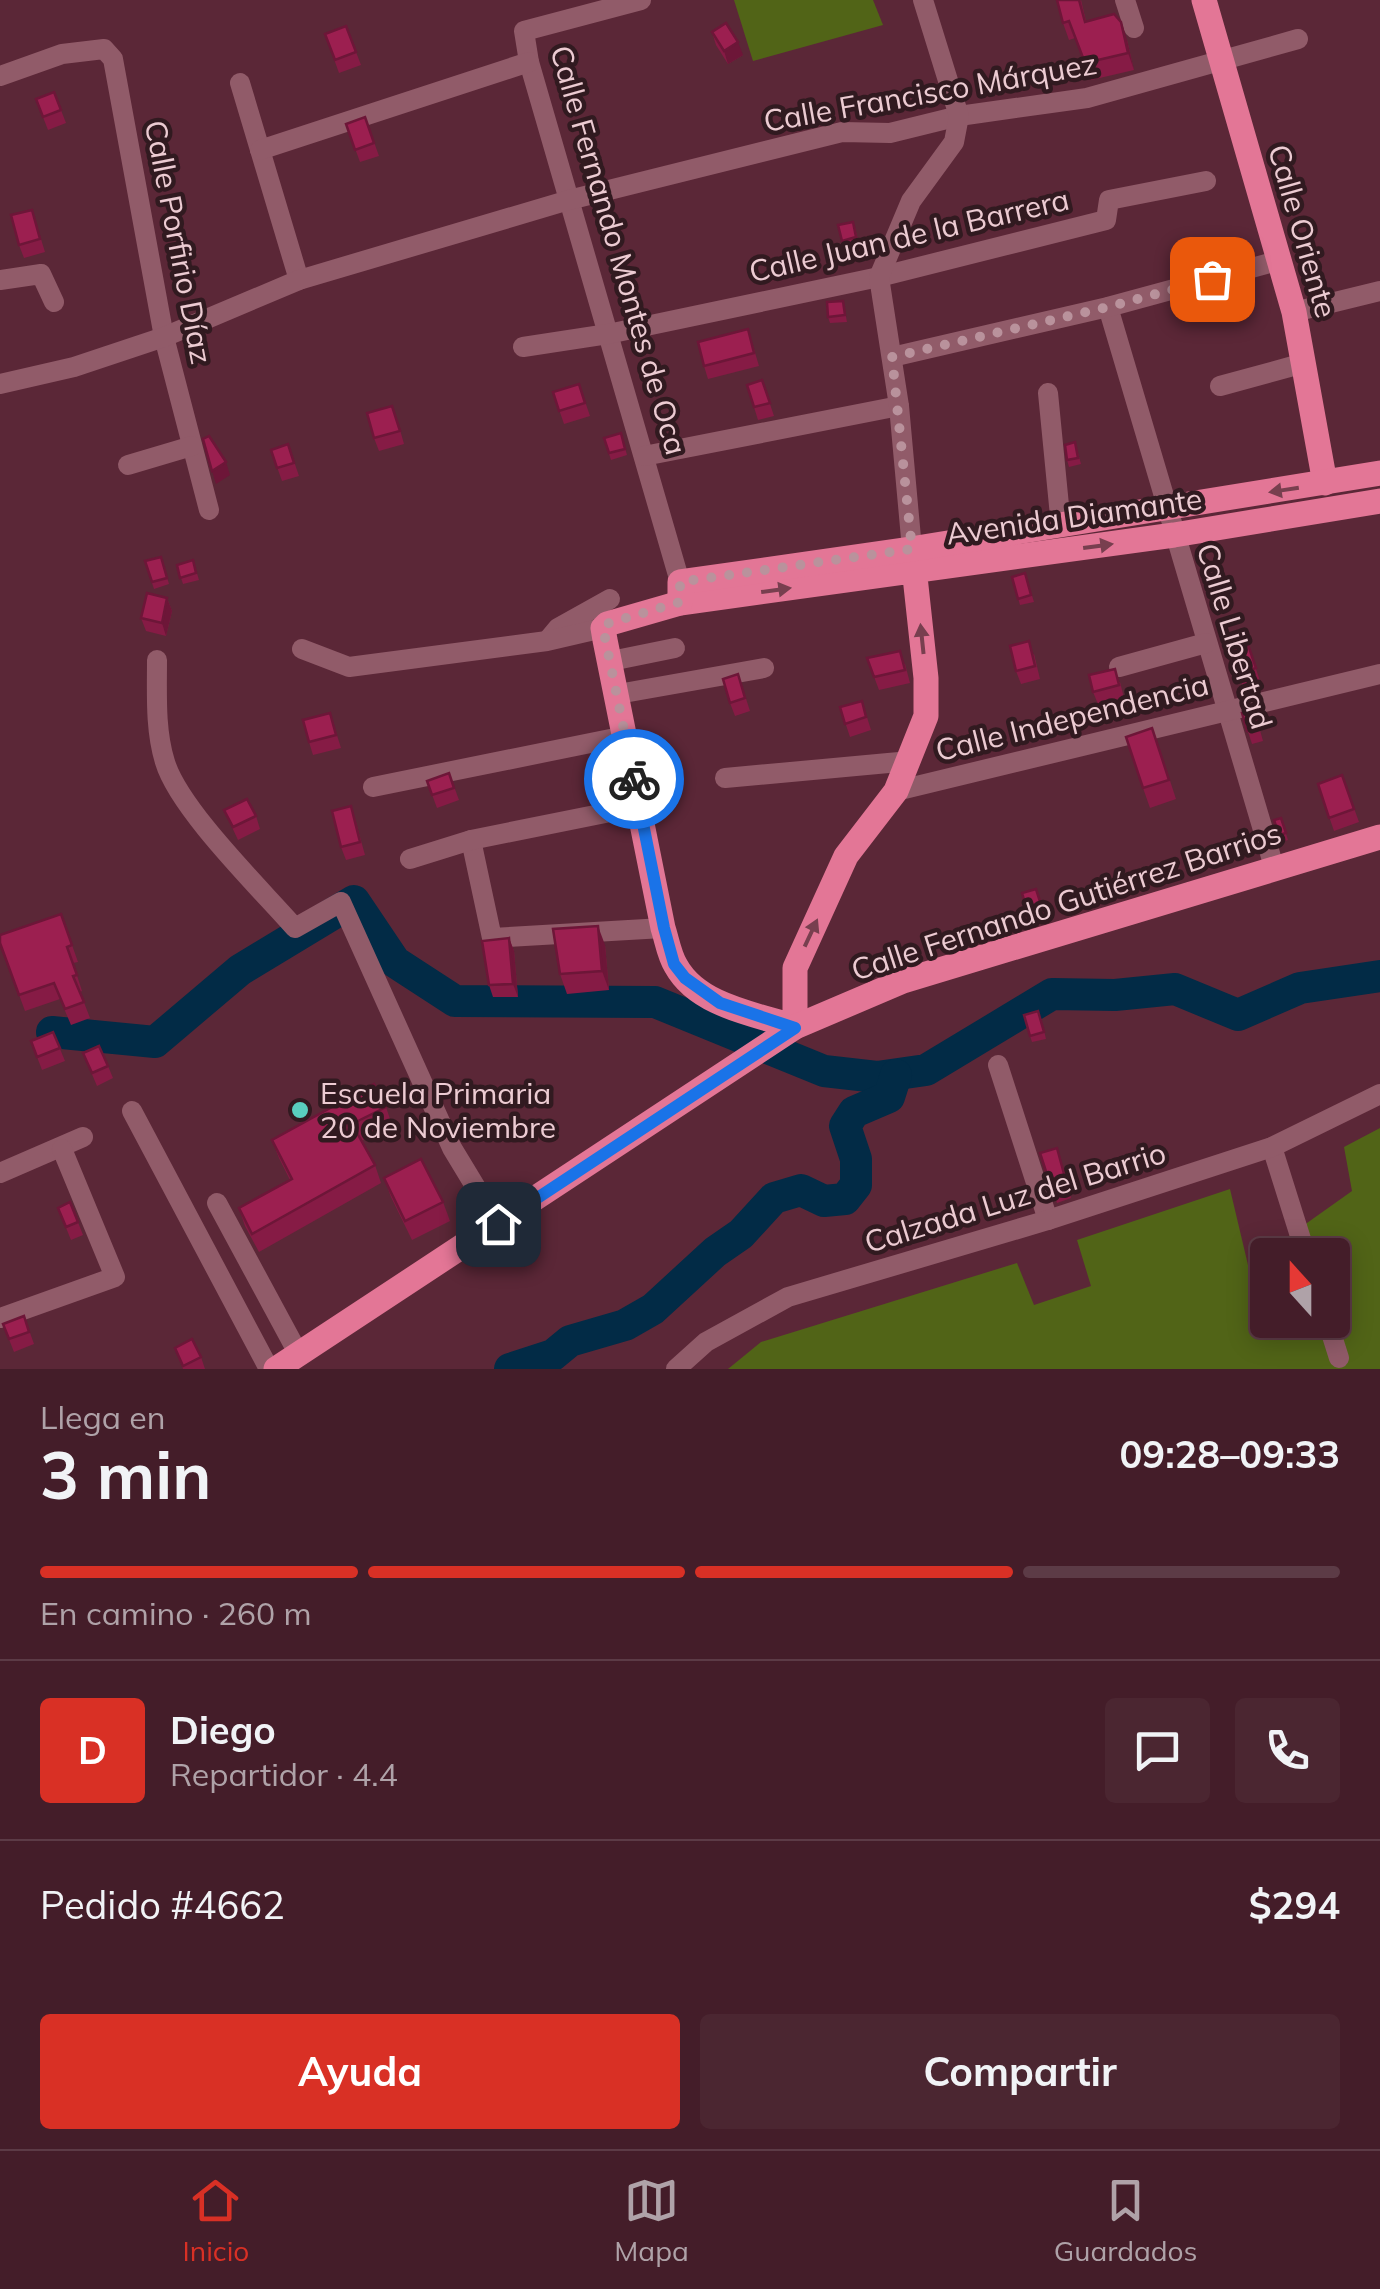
<!DOCTYPE html>
<html lang="es">
<head>
<meta charset="utf-8">
<style>
  :root { --surface:#441d29; --page:#4b2631; --text:#f1f3f6; --muted:#afa2a8; --line:#5c3b46; --accent:#d93025 }
  body { margin:0; font-family:Mulish,sans-serif; background:var(--page); color:var(--text); height:100vh; display:flex; flex-direction:column; font-size:38px; white-space:nowrap }
  * { box-sizing:border-box; margin:0 }
  p { font-size:32px; color:var(--muted) }
  .icon { flex:none; width:55px; height:55px; fill:none; stroke:currentColor; stroke-width:2; stroke-linecap:round; stroke-linejoin:round }
  .map { position:relative; height:1369px; overflow:hidden }
  .side { display:flex; flex-direction:column; background:var(--surface); flex:1 }
  .side>* { flex:none }
  .needle { width:65px; rotate:339deg }
  .controls { position:absolute; left:1250px; top:1238px; display:grid; gap:20px }
  .controls a { display:grid; place-items:center; width:100px; height:100px; border-radius:10px; background:var(--surface); box-shadow:0 5px 25px #0003,0 0 0 2px var(--line); font-size:50px }
  .pin { position:absolute; display:grid; place-items:center; width:85px; height:85px; color:#fff; margin:-42px; border-radius:20px; box-shadow:0 5px 15px #0006 }
  .courier { position:absolute; display:grid; place-items:center; width:100px; height:100px; margin:-50px; border:8px solid #1a73e8; border-radius:50%; background:#fff; color:#222; box-shadow:0 2px 12px #0007 }
  .headline em { font-style:normal; font-weight:700 }
  .headline div { display:flex; flex-direction:column-reverse }
  .headline { display:flex; align-items:center; justify-content:space-between; height:170px; padding:0 40px }
  h1 { font-size:65px; font-weight:700; line-height:75px }
  .bar { display:grid; grid-template-columns:repeat(4,1fr); gap:15px 10px; align-content:center; height:120px; padding:0 40px }
  .bar i { height:12px; border-radius:8px; background:var(--line) }
  .bar .current { background:var(--accent) }
  .bar p { grid-column:span 4 }
  .line { display:flex; align-items:center; gap:25px; padding:0 40px; border-top:2px solid var(--line) }
  .line div { flex:1 }
  .round { display:grid; place-items:center; flex:none; width:105px; height:105px; border-radius:10px; background:var(--page) }
  .action { display:flex; gap:20px; margin-top:auto; padding:20px 40px }
  .action a { flex:1; height:115px; border-radius:10px; background:var(--accent); color:#fff; font-size:40px; font-weight:700; line-height:115px; text-align:center }
  .action a+a { background:var(--page); color:var(--text) }
  .tabs { display:flex; justify-content:space-around; align-items:center; height:140px; border-top:2px solid var(--line); background:var(--surface); font-size:28px; color:var(--muted) }
  .tabs a { display:grid; justify-items:center; gap:5px }
  .tabs .current { color:var(--accent) }
  .map>svg:first-child { display:block }
  .green { fill:#516417; fill-rule:evenodd }
  .lines { fill:none; stroke-linecap:round; stroke-linejoin:round }
  .river { stroke:#022b46; stroke-width:32 }
  .minor { stroke:#915b69; stroke-width:20 }
  .major { stroke:#e37696; stroke-width:25 }
  .wall { fill:#861b45 }
  .shaded-wall { fill:#6d1638 }
  .building { fill:#9c1f50; stroke:#6d1638; stroke-width:2.5 }
  .oneway { fill:#783f4f }
  .done { stroke:#b9929c; stroke-width:10; stroke-dasharray:0 18 }
  .route { stroke:#1a73e8; stroke-width:12 }
  .poi-dot { fill:#59cebe; stroke:#311a20; stroke-width:4 }
  .labels { text-anchor:middle; dominant-baseline:central; stroke-width:9; stroke-linejoin:round; paint-order:stroke }
  .street-label { font-size:30px; fill:#eccbd2; stroke:#311a20 }
  .poi-label { font-size:30px; fill:#eccbd2; stroke:#311a20; text-anchor:start }
</style>
</head>
<body>
<div class="map">
<svg width="1380" height="1369" viewBox="0 0 1380 1369">
  <rect width="100%" height="100%" fill="#5b2737"/>
  <g class="green">
    <polygon points="734,0 873,0 883,25 753,61"/>
    <path d="M1380,1128V1369H728L761,1342L1017,1263L1034,1305L1091,1286L1077,1240L1230,1189L1248,1265L1352,1191L1344,1147ZM1268,1255H1332V1320H1268Z"/>
  </g>
  <g class="lines">
    <g class="river">
      <polyline points="52,1032 155,1042 240,970 354,901 395,962 455,1001 655,1002 824,1071 877,1077 926,1070 1052,994 1115,995 1175,989 1238,1015 1300,988 1380,976"/>
      <polyline points="510,1369 553,1355 570,1341 625,1325 653,1309 715,1252 741,1234 774,1198 801,1190 824,1201 845,1199 856,1185 856,1159 845,1126 854,1112 889,1097 896,1075"/>
    </g>
    <g class="minor">
      <polyline points="641,0 524,31 529,62 680,582"/>
      <polyline points="1125,0 1134,28"/>
      <polyline points="0,76 62,54 104,49 113,59 164,337 209,510"/>
      <polyline points="240,83 299,280"/>
      <polyline points="260,150 529,62"/>
      <polyline points="0,280 41,274 54,302"/>
      <polyline points="1108,307 1274,867"/>
      <polyline points="1294,312 1380,291"/>
      <polyline points="523,347 608,334 879,277 1106,220 1109,200 1206,181"/>
      <polyline points="892,357 1108,307 1281,260"/>
      <polyline points="0,384 74,367 164,337 299,280 569,200 842,132 890,133 959,116 1087,98 1298,39"/>
      <polyline points="1220,386 1304,363"/>
      <polyline points="1048,393 1061,526"/>
      <polyline points="644,456 899,406"/>
      <polyline points="128,465 192,446"/>
      <polyline points="912,549 899,406 879,277 911,201 954,142 959,116 923,0"/>
      <polyline points="548,640 558,628 610,599"/>
      <polyline points="302,649 349,667 547,641 603,628"/>
      <path d="M157,660C157,694 155,730 165,762C179,809 260,888 295,928L341,902L452,1148L498,1224"/>
      <polyline points="611,661 675,648"/>
      <polyline points="1119,667 1206,643"/>
      <polyline points="618,694 764,668"/>
      <polyline points="725,778 910,761"/>
      <polyline points="373,787 625,736"/>
      <polyline points="896,791 1380,674"/>
      <polyline points="471,840 492,938 663,928"/>
      <polyline points="410,859 471,840 640,806"/>
      <polyline points="998,1065 1048,1220"/>
      <polyline points="132,1111 269,1369"/>
      <polyline points="1272,1147 1306,1255"/>
      <polyline points="0,1173 83,1137"/>
      <polyline points="217,1203 298,1353"/>
      <polyline points="0,1318 115,1277 62,1149"/>
      <polyline points="1327,1320 1339,1358"/>
      <polyline points="676,1369 706,1342 788,1297 1048,1220 1272,1147 1380,1094"/>
    </g>
    <g class="major">
      <polyline points="1204,0 1294,312 1325,483"/>
      <path d="M912,549L926,678V716L896,791L846,856L795,968V1027C755,1014 698,1006 676,966C669,955 667,940 663,928L605,640L603,628L607,624L680,603L1174,535L1380,501"/>
      <polyline points="680,603 680,582 912,549 1380,473"/>
      <polyline points="276,1369 795,1027 903,981 1380,837"/>
    </g>
  </g>
  <g class="wall">
    <polygon points="1081,0 1086,21 1127,40 1134,70 1091,80 1075,38 1069,40 1063,23"/>
    <polygon points="346,26 361,65 339,73 325,34"/>
    <polygon points="712,32 743,55 728,64 716,45"/>
    <polygon points="54,92 66,123 48,130 36,99"/>
    <polygon points="365,117 379,156 360,162 346,124"/>
    <polygon points="32,210 45,252 24,258 19,245"/>
    <polygon points="855,228 859,244 844,247 842,241"/>
    <polygon points="843,301 847,322 830,323 828,317"/>
    <polygon points="748,329 759,366 708,379 704,366"/>
    <polygon points="762,380 774,416 758,420 747,385"/>
    <polygon points="579,384 590,416 564,424 553,392"/>
    <polygon points="397,419 404,444 379,451 374,438"/>
    <polygon points="621,433 627,455 611,460 604,438"/>
    <polygon points="288,444 299,476 282,481 271,450"/>
    <polygon points="1077,449 1081,464 1069,467 1067,460"/>
    <polygon points="161,557 169,584 154,589 145,561"/>
    <polygon points="193,560 199,580 183,584 177,565"/>
    <polygon points="1025,573 1034,602 1020,605 1012,577"/>
    <polygon points="167,598 172,611 166,636 146,631 141,618"/>
    <polygon points="1248,645 1260,681 1243,687 1231,650"/>
    <polygon points="1034,654 1040,679 1021,684 1016,671"/>
    <polygon points="867,658 905,664 910,683 879,690"/>
    <polygon points="738,674 750,711 735,716 730,703"/>
    <polygon points="1120,682 1124,698 1098,704 1093,692"/>
    <polygon points="862,701 871,730 850,737 840,707"/>
    <polygon points="330,713 341,748 313,755 309,742"/>
    <polygon points="1242,713 1258,723 1263,741 1252,744"/>
    <polygon points="1159,747 1176,799 1150,808 1143,788"/>
    <polygon points="449,773 459,800 437,808 427,781"/>
    <polygon points="1342,775 1359,822 1334,831 1318,784"/>
    <polygon points="224,810 256,816 260,829 238,840"/>
    <polygon points="1281,818 1288,840 1281,842 1274,820"/>
    <polygon points="355,819 365,855 346,860 341,847"/>
    <polygon points="1036,889 1046,918 1032,922 1022,893"/>
    <polygon points="61,914 78,962 73,963 82,991 80,992 90,1018 71,1025 60,999 25,1011 0,943"/>
    <polygon points="509,938 514,951 518,997 493,997 489,985"/>
    <polygon points="605,945 609,990 567,994 560,974"/>
    <polygon points="1041,1018 1046,1039 1032,1042 1030,1036"/>
    <polygon points="53,1032 65,1061 42,1070 31,1041"/>
    <polygon points="83,1053 108,1066 113,1078 97,1086"/>
    <polygon points="386,1107 392,1125 361,1141 375,1165 381,1183 259,1252 245,1226 239,1208 290,1180 279,1158 272,1140"/>
    <polygon points="1057,1148 1071,1198 1057,1203 1040,1153"/>
    <polygon points="384,1178 443,1202 450,1221 412,1240 391,1197"/>
    <polygon points="70,1202 83,1235 71,1240 58,1208"/>
    <polygon points="24,1316 34,1344 14,1352 3,1324"/>
    <polygon points="175,1348 201,1357 205,1369 183,1369"/>
  </g>
  <g class="shaded-wall">
    <polygon points="1121,22 1127,40 1134,70 1128,53"/>
    <polygon points="738,42 743,55 728,64 724,51"/>
    <polygon points="226,462 230,475 216,484 212,471"/>
    <polygon points="167,598 172,611 166,636 162,623"/>
    <polygon points="598,926 605,945 609,990 602,971"/>
    <polygon points="509,938 514,951 518,997 513,984"/>
  </g>
  <g class="building">
    <polygon points="1057,0 1079,0 1085,22 1114,14 1121,22 1128,53 1085,63 1069,21 1063,23"/>
    <polygon points="726,23 738,42 724,51 712,32"/>
    <polygon points="346,26 356,52 335,60 325,34"/>
    <polygon points="54,92 61,110 43,117 36,99"/>
    <polygon points="365,117 374,143 355,150 346,124"/>
    <polygon points="32,210 40,239 19,245 11,215"/>
    <polygon points="853,222 856,237 842,241 838,225"/>
    <polygon points="843,301 845,315 828,317 827,302"/>
    <polygon points="748,329 754,353 704,366 698,342"/>
    <polygon points="762,380 770,403 754,407 747,385"/>
    <polygon points="579,384 585,403 559,411 553,392"/>
    <polygon points="392,406 400,431 374,438 367,413"/>
    <polygon points="621,433 625,449 609,453 604,438"/>
    <polygon points="209,436 226,462 212,471 203,439"/>
    <polygon points="1075,442 1078,458 1067,460 1065,445"/>
    <polygon points="288,444 294,463 277,468 271,450"/>
    <polygon points="161,557 167,578 152,582 145,561"/>
    <polygon points="193,560 196,573 180,578 177,565"/>
    <polygon points="1025,573 1031,595 1018,599 1012,577"/>
    <polygon points="147,593 167,598 162,623 141,618"/>
    <polygon points="1029,641 1035,666 1016,671 1010,646"/>
    <polygon points="1248,645 1256,668 1239,674 1231,650"/>
    <polygon points="900,651 905,670 874,677 867,658"/>
    <polygon points="1115,669 1119,685 1093,692 1089,675"/>
    <polygon points="738,674 745,698 730,703 723,679"/>
    <polygon points="862,701 866,717 845,724 840,707"/>
    <polygon points="1253,710 1258,728 1247,731 1242,713"/>
    <polygon points="330,713 336,735 309,742 303,720"/>
    <polygon points="1152,728 1169,780 1143,788 1126,737"/>
    <polygon points="449,773 454,788 432,795 427,781"/>
    <polygon points="1342,775 1354,809 1329,818 1318,784"/>
    <polygon points="247,799 256,816 233,827 224,810"/>
    <polygon points="351,806 360,842 341,847 332,811"/>
    <polygon points="1281,818 1286,833 1279,835 1274,820"/>
    <polygon points="1036,889 1043,911 1029,916 1022,893"/>
    <polygon points="61,914 72,945 67,947 77,975 73,976 84,1002 65,1009 54,983 19,995 0,943 0,935"/>
    <polygon points="598,926 602,971 560,974 553,929"/>
    <polygon points="509,938 513,984 489,985 482,941"/>
    <polygon points="1038,1011 1044,1032 1030,1036 1024,1015"/>
    <polygon points="53,1032 60,1048 37,1057 31,1041"/>
    <polygon points="99,1046 108,1066 92,1073 83,1053"/>
    <polygon points="374,1084 386,1107 352,1124 375,1165 252,1234 239,1208 292,1179 272,1140"/>
    <polygon points="1057,1148 1067,1185 1052,1190 1040,1153"/>
    <polygon points="421,1159 443,1202 405,1221 384,1178"/>
    <polygon points="70,1202 78,1222 66,1227 58,1208"/>
    <polygon points="24,1316 29,1332 9,1339 3,1324"/>
    <polygon points="192,1339 201,1357 183,1366 175,1348"/>
  </g>
  <defs><path id="oneway-solid" d="M-6-.8H1V-3.2L6.5 0L1 3.2V.8H-6Z" transform="scale(2.5)"/></defs>
  <g class="oneway">
    <use href="#oneway-solid" transform="translate(1284 490) rotate(171)"/>
    <use href="#oneway-solid" transform="translate(1098 546) rotate(-8)"/>
    <use href="#oneway-solid" transform="translate(776 590) rotate(-8)"/>
    <use href="#oneway-solid" transform="translate(922 639) rotate(-96)"/>
    <use href="#oneway-solid" transform="translate(811 933) rotate(-65)"/>
  </g>
  <g class="lines">
    <polyline class="done" points="634,779 603,628 606,624 680,602 680,582 912,549 892,357 1108,307 1212,279"/>
    <polyline class="route" points="498,1224 795,1028 720,1003 685,978 674,964 664,928 634,779"/>
  </g>
  <circle class="poi-dot" cx="300" cy="1110" r="10"/>
  <g class="labels">
    <g class="street-label">
      <text transform="translate(930 92) rotate(-10)">Calle Francisco Márquez</text>
      <text transform="translate(1303 231) rotate(74)">Calle Oriente</text>
      <text transform="translate(909 235) rotate(-13)">Calle Juan de la Barrera</text>
      <text transform="translate(179 242) rotate(79)">Calle Porfirio Díaz</text>
      <text transform="translate(619 250) rotate(74)">Calle Fernando Montes de Oca</text>
      <text transform="translate(1074 516) rotate(-8)">Avenida Diamante</text>
      <text transform="translate(1235 636) rotate(73)">Calle Libertad</text>
      <text transform="translate(1072 717) rotate(-14)">Calle Independencia</text>
      <text transform="translate(1066 901) rotate(-18)">Calle Fernando Gutiérrez Barrios</text>
      <text transform="translate(1015 1197) rotate(-17)">Calzada Luz del Barrio</text>
    </g>
    <g class="poi-label">
      <text x="320" y="1093">Escuela Primaria<tspan x="320" dy="34">20 de Noviembre</tspan></text>
    </g>
  </g>
</svg>
<div class="controls">
<a><svg class="needle" viewBox="-14 -14 28 28"><path d="M0-13l5 13h-10z" fill="#e53935"/><path d="M0 13l5-13h-10z" fill="#afa2a8"/></svg></a>
</div>
<div class="pin" style="left:1212px;top:279px;background:#ea580c"><svg class="icon" aria-label="bag" viewBox="0 0 24 24"><path d="M5 8h14l-1 12H6zM9 8a3 3 0 0 1 6 0"/></svg></div>
<div class="pin" style="left:498px;top:1224px;background:#1f2937"><svg class="icon" aria-label="home" viewBox="0 0 24 24"><path d="M3 11l9-7 9 7M6 9v11h12V9"/></svg></div>
<div class="courier" style="left:634px;top:779px"><svg class="icon" aria-label="bike" viewBox="0 0 24 24"><circle cx="6" cy="16" r="4"/><circle cx="18" cy="16" r="4"/><path d="M6 16l4-8h5l3 8M10 8l3 8H6M13 5h3"/></svg></div>
</div>
<section class="side">
<div class="headline"><div><h1>3 min</h1><p>Llega en</p></div><em>09:28–09:33</em></div>
<div class="bar"><i class="current"></i><i class="current"></i><i class="current"></i><i></i><p>En camino · 260 m</p></div>
<div class="line" style="height:180px"><b class="round" style="background:var(--accent);color:#fff">D</b><div><b>Diego</b><p>Repartidor · 4.4</p></div><a class="round"><svg class="icon" aria-label="chat" viewBox="0 0 24 24"><path d="M4 5h16v11H9l-5 4z"/></svg></a><a class="round"><svg class="icon" aria-label="phone" viewBox="0 0 24 24"><path d="M5 4h4l2 5-3 2q2 4 5 5l2-3 5 2v4C11 20 4 13 5 4z"/></svg></a></div>
<div class="line" style="height:130px"><div>Pedido #4662</div><b>$294</b></div>
<div class="action"><a>Ayuda</a><a>Compartir</a></div>
</section>
<nav class="tabs">
<a class="current"><svg class="icon" aria-label="home" viewBox="0 0 24 24"><path d="M3 11l9-7 9 7M6 9v11h12V9"/></svg>Inicio</a>
<a><svg class="icon" aria-label="map" viewBox="0 0 24 24"><path d="M3 6l6-2 6 2 6-2v14l-6 2-6-2-6 2zM9 4v14M15 6v14"/></svg>Mapa</a>
<a><svg class="icon" aria-label="saved" viewBox="0 0 24 24"><path d="M7 4h10v16l-5-4-5 4z"/></svg>Guardados</a>
</nav>
</body>
</html>
